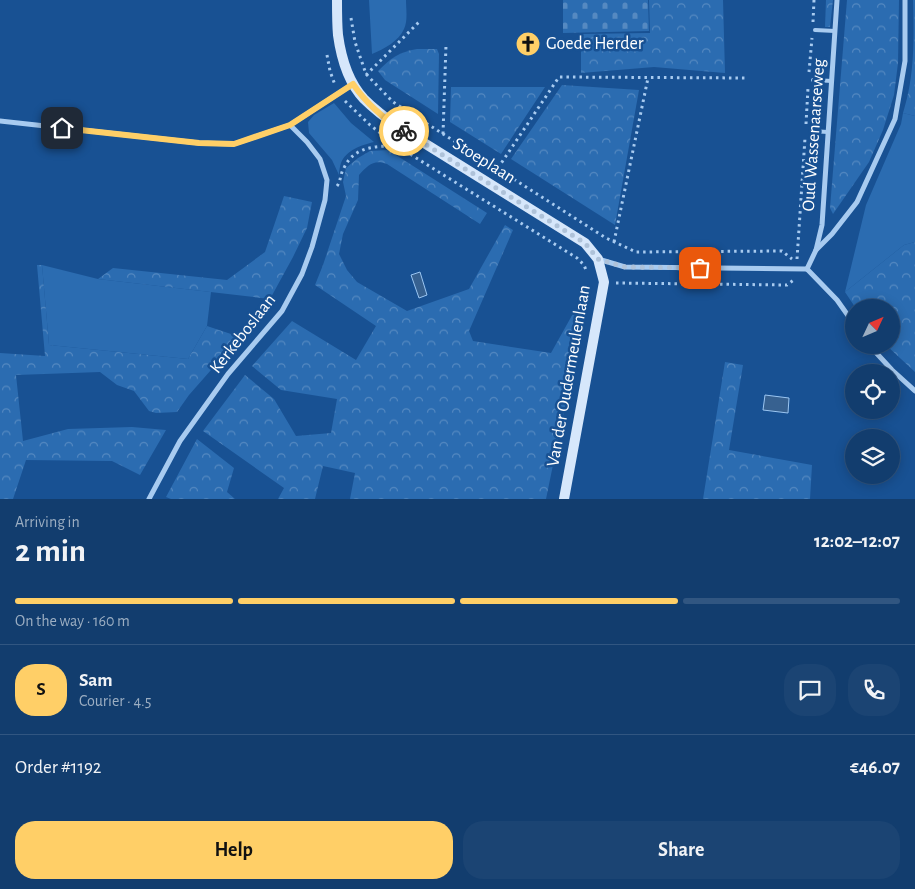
<!DOCTYPE html>
<html lang="en">
<head>
<meta charset="utf-8">
<style>
  :root { --surface:#123d6e; --page:#1b4473; --text:#f1f3f6; --muted:#9caec2; --line:#315681; --accent:#ffcf67 }
  body { margin:0; font-family:"Alegreya Sans",sans-serif; background:var(--page); color:var(--text); height:100vh; display:flex; flex-direction:column; font-size:19px; white-space:nowrap }
  * { box-sizing:border-box; margin:0 }
  p { font-size:16px; color:var(--muted) }
  .icon { flex:none; width:28px; height:28px; fill:none; stroke:currentColor; stroke-width:2; stroke-linecap:round; stroke-linejoin:round }
  .map { position:relative; height:499px; overflow:hidden }
  .details { display:flex; flex-direction:column; background:var(--surface); flex:1 }
  .details>* { flex:none }
  .needle { width:32px; rotate:46deg }
  .fabs { position:absolute; left:845px; top:299px; display:grid; gap:10px }
  .fabs a { display:grid; place-items:center; width:55px; height:55px; border-radius:50%; background:var(--surface); box-shadow:0 2px 12px #0003,0 0 0 1px var(--line); font-size:25px }
  .pin { position:absolute; display:grid; place-items:center; width:42px; height:42px; color:#fff; margin:-21px; border-radius:10px; box-shadow:0 2px 8px #0006 }
  .courier { position:absolute; display:grid; place-items:center; width:50px; height:50px; margin:-25px; border:4px solid #ffcf67; border-radius:50%; background:#fff; color:#222; box-shadow:0 1px 6px #0007 }
  .overview em { font-style:normal; font-weight:700 }
  .overview div { display:flex; flex-direction:column-reverse }
  .overview { display:flex; align-items:center; justify-content:space-between; height:85px; padding:0 15px }
  h1 { font-size:32px; font-weight:700; line-height:38px }
  .bar { display:grid; grid-template-columns:repeat(4,1fr); gap:8px 5px; align-content:center; height:60px; padding:0 15px }
  .bar i { height:6px; border-radius:4px; background:var(--line) }
  .bar .current { background:var(--accent) }
  .bar p { grid-column:span 4 }
  .line { display:flex; align-items:center; gap:12px; padding:0 15px; border-top:1px solid var(--line) }
  .line div { flex:1 }
  .round { display:grid; place-items:center; flex:none; width:52px; height:52px; border-radius:20px; background:var(--page) }
  .primary-button { display:flex; gap:10px; margin-top:auto; padding:10px 15px }
  .primary-button a { flex:1; height:58px; border-radius:20px; background:var(--accent); color:#111; font-size:20px; font-weight:700; line-height:58px; text-align:center }
  .primary-button a+a { background:var(--page); color:var(--text) }
  .map>svg:first-child { display:block }
  .green { fill:#2b6cb1 }
  .forest { fill:url(#forest-crowns) }
  .cemetery { fill:url(#cemetery-stones) }
  .water { fill:#376190; stroke:#9bc6f2 }
  .lines { fill:none; stroke-linecap:round; stroke-linejoin:round }
  .path { stroke:#a8cbf0; stroke-width:3; stroke-dasharray:2.5 4; stroke-linecap:butt }
  .lane { stroke:#a8cbf0; stroke-width:4 }
  .street { stroke:#a8cbf0; stroke-width:5 }
  .secondary { stroke:#d6e7fb; stroke-width:10 }
  .done { stroke:#aec2d9; stroke-width:5; stroke-dasharray:0 9 }
  .route { stroke:#ffcf67; stroke-width:6 }
  .labels { text-anchor:middle; dominant-baseline:central; stroke-width:5; stroke-linejoin:round; paint-order:stroke }
  .poi-label { font-size:18px; fill:#fff; stroke:#185193; text-anchor:start }
  .street-label { font-size:18px; fill:#fff; stroke:#185193 }
</style>
</head>
<body>
<div class="map">
<svg width="915" height="499" viewBox="0 0 915 499">
  <defs>
    <pattern id="forest-crowns" width="20" height="18" patternUnits="userSpaceOnUse" patternTransform="scale(1.25)"><rect width="20" height="18" fill="#2b6cb1"/><path d="M2 6a3 3 0 1 1 6 0M12 15a3 3 0 1 1 6 0" fill="none" stroke="#5589c1"/></pattern>
    <pattern id="cemetery-stones" width="16" height="16" patternUnits="userSpaceOnUse" patternTransform="scale(1.25)"><rect width="16" height="16" fill="#2b6cb1"/><path d="M2 7V4a2 2 0 0 1 4 0v3zM10 15v-3a2 2 0 0 1 4 0v3z" fill="#5589c1"/></pattern>
  </defs>
  <rect width="100%" height="100%" fill="#185193"/>
  <g class="green">
    <path d="M369,0H406C406,9 408,21 404,29C399,41 384,49 372,54Z"/>
    <path d="M334,103L351,123L374,142C362,145 346,150 341,163C340,166 339,171 339,175L332,160L309,133L308,122L314,115Z"/>
    <polygon points="903,113 915,116 915,242 904,245 845,292 866,205 901,124"/>
    <polygon points="42,265 98,279 211,292 207,326 188,359 49,345"/>
  </g>
  <g class="forest">
    <polygon points="649,0 723,0 725,73 654,67 581,73 581,34 650,33"/>
    <polygon points="826,0 833,0 830,27 825,27"/>
    <polygon points="847,0 899,0 898,63 894,95 883,130 869,162 833,214 830,208"/>
    <path d="M913,0H915V116L903,113C915,76 914,38 913,0Z"/>
    <path d="M417,49H437L439,54L438,114L385,80L378,71C391,58 399,52 417,49Z"/>
    <polygon points="562,85 639,90 615,225 511,159"/>
    <polygon points="451,87 545,87 501,154 450,122"/>
    <path d="M388,150L487,213L480,224L387,164C374,159 368,165 359,175L358,200L343,234L339,254L347,270L357,282L407,311L469,289L505,225L513,230L469,331L473,341L551,353L575,310L585,309L546,499H350L355,473L323,466L315,499H278L284,488L203,431L245,375L274,399L296,436L331,433L337,399L281,390L252,366L292,321L356,360L376,326L315,285L323,265L346,196L343,182L346,168L358,158L370,151Z"/>
    <polygon points="284,196 312,202 307,228 293,257 270,299 98,279 113,268 227,280 265,252"/>
    <polygon points="915,242 915,372 886,345 891,345 891,308 855,307 845,292 904,245"/>
    <polygon points="37,265 42,265 49,345 188,359 207,326 240,337 189,395 177,412 156,413 149,411 134,391 117,385 100,372 16,375 23,441 68,429 132,427 166,430 140,475 112,461 26,460 13,499 0,499 0,353 45,356"/>
    <polygon points="725,362 743,365 729,450 812,465 810,499 703,499"/>
    <polygon points="197,439 234,468 227,492 235,499 171,499 166,497"/>
  </g>
  <polygon class="cemetery" points="563,0 648,0 649,31 563,33"/>
  <g class="water">
    <polygon points="420,272 427,295 419,298 411,275"/>
    <polygon points="765,395 789,398 788,413 763,410"/>
  </g>
  <g class="lines">
    <g class="path">
      <polyline points="351,18 355,42 366,74 393,102 606,238 636,252 782,251 792,259"/>
      <polyline points="813,22 814,0"/>
      <polyline points="327,55 330,71 335,85"/>
      <polyline points="809,72 812,38"/>
      <polyline points="366,75 421,20"/>
      <polyline points="345,101 370,125 397,146 577,258 584,265 586,270"/>
      <polyline points="806,124 808,88"/>
      <polyline points="443,134 446,45"/>
      <polyline points="498,168 559,77 746,78"/>
      <path d="M337,186C341,181 340,174 344,168C354,146 376,146 397,146"/>
      <polyline points="614,242 648,78"/>
      <polyline points="797,259 805,138"/>
      <polyline points="616,283 787,285 795,279"/>
    </g>
    <g class="lane">
      <polyline points="815,30 835,31"/>
      <polyline points="813,80 832,81"/>
      <polyline points="811,131 828,132"/>
    </g>
    <g class="street">
      <polyline points="0,121 199,143 234,144 290,125 353,84"/>
      <polyline points="816,250 832,234 857,202 895,119 905,61 905,0"/>
      <polyline points="598,259 625,267 807,269"/>
      <polyline points="807,269 816,250 822,225 837,0"/>
      <polyline points="807,269 837,300 854,324"/>
      <polyline points="869,345 892,370 915,391"/>
      <polyline points="149,499 180,441 228,374 282,311 302,274 312,247 325,200 327,180 320,159 307,142 290,125"/>
    </g>
    <path class="secondary" d="M337,0C337,11 337,24 338,35C341,57 348,82 364,99C375,110 387,119 400,128L585,243L598,259L604,282L564,499"/>
  </g>
  <g class="lines">
    <polyline class="done" points="404,131 585,243 598,259 625,267 700,268"/>
    <path class="route" d="M62,128L199,143L234,144L290,125L353,84C366,103 384,119 404,131"/>
  </g>
  <defs>
    <symbol id="church-disc" viewBox="-11 -11 22 22"><circle r="9.5" fill="#ffcf67" stroke="#185193"/><path d="M-1.2-6h2.4v3.5h3.3v2.4h-3.3V6h-2.4V-.1h-3.3v-2.4h3.3Z" fill="#111"/></symbol>
  </defs>
  <g fill-rule="evenodd">
    <use href="#church-disc" x="514" y="30" width="28" height="28"/>
  </g>
  <g class="labels">
    <g class="poi-label">
      <text x="546" y="44">Goede Herder</text>
    </g>
    <g class="street-label">
      <text transform="translate(814 135) rotate(-86)">Oud Wassenaarseweg</text>
      <text transform="translate(484 161) rotate(32)">Stoeplaan</text>
      <text transform="translate(243 334) rotate(-52)">Kerkeboslaan</text>
      <text transform="translate(569 376) rotate(-80)">Van der Oudermeulenlaan</text>
    </g>
  </g>
</svg>
<div class="fabs">
<a><svg class="needle" viewBox="-14 -14 28 28"><path d="M0-13l5 13h-10z" fill="#e53935"/><path d="M0 13l5-13h-10z" fill="#9caec2"/></svg></a>
<a><svg class="icon" aria-label="locate" viewBox="0 0 24 24"><circle cx="12" cy="12" r="6"/><path d="M12 2v4M12 18v4M2 12h4M18 12h4"/></svg></a>
<a><svg class="icon" aria-label="layers" viewBox="0 0 24 24"><path d="M12 4l9 5-9 5-9-5zM3 14l9 5 9-5"/></svg></a>
</div>
<div class="pin" style="left:700px;top:268px;background:#ea580c"><svg class="icon" aria-label="bag" viewBox="0 0 24 24"><path d="M5 8h14l-1 12H6zM9 8a3 3 0 0 1 6 0"/></svg></div>
<div class="pin" style="left:62px;top:128px;background:#1f2937"><svg class="icon" aria-label="home" viewBox="0 0 24 24"><path d="M3 11l9-7 9 7M6 9v11h12V9"/></svg></div>
<div class="courier" style="left:404px;top:131px"><svg class="icon" aria-label="bike" viewBox="0 0 24 24"><circle cx="6" cy="16" r="4"/><circle cx="18" cy="16" r="4"/><path d="M6 16l4-8h5l3 8M10 8l3 8H6M13 5h3"/></svg></div>
</div>
<section class="details">
<div class="overview"><div><h1>2 min</h1><p>Arriving in</p></div><em>12:02–12:07</em></div>
<div class="bar"><i class="current"></i><i class="current"></i><i class="current"></i><i></i><p>On the way · 160 m</p></div>
<div class="line" style="height:90px"><b class="round" style="background:var(--accent);color:#111">S</b><div><b>Sam</b><p>Courier · 4.5</p></div><a class="round"><svg class="icon" aria-label="chat" viewBox="0 0 24 24"><path d="M4 5h16v11H9l-5 4z"/></svg></a><a class="round"><svg class="icon" aria-label="phone" viewBox="0 0 24 24"><path d="M5 4h4l2 5-3 2q2 4 5 5l2-3 5 2v4C11 20 4 13 5 4z"/></svg></a></div>
<div class="line" style="height:65px"><div>Order #1192</div><b>€46.07</b></div>
<div class="primary-button"><a>Help</a><a>Share</a></div>
</section>
</body>
</html>
